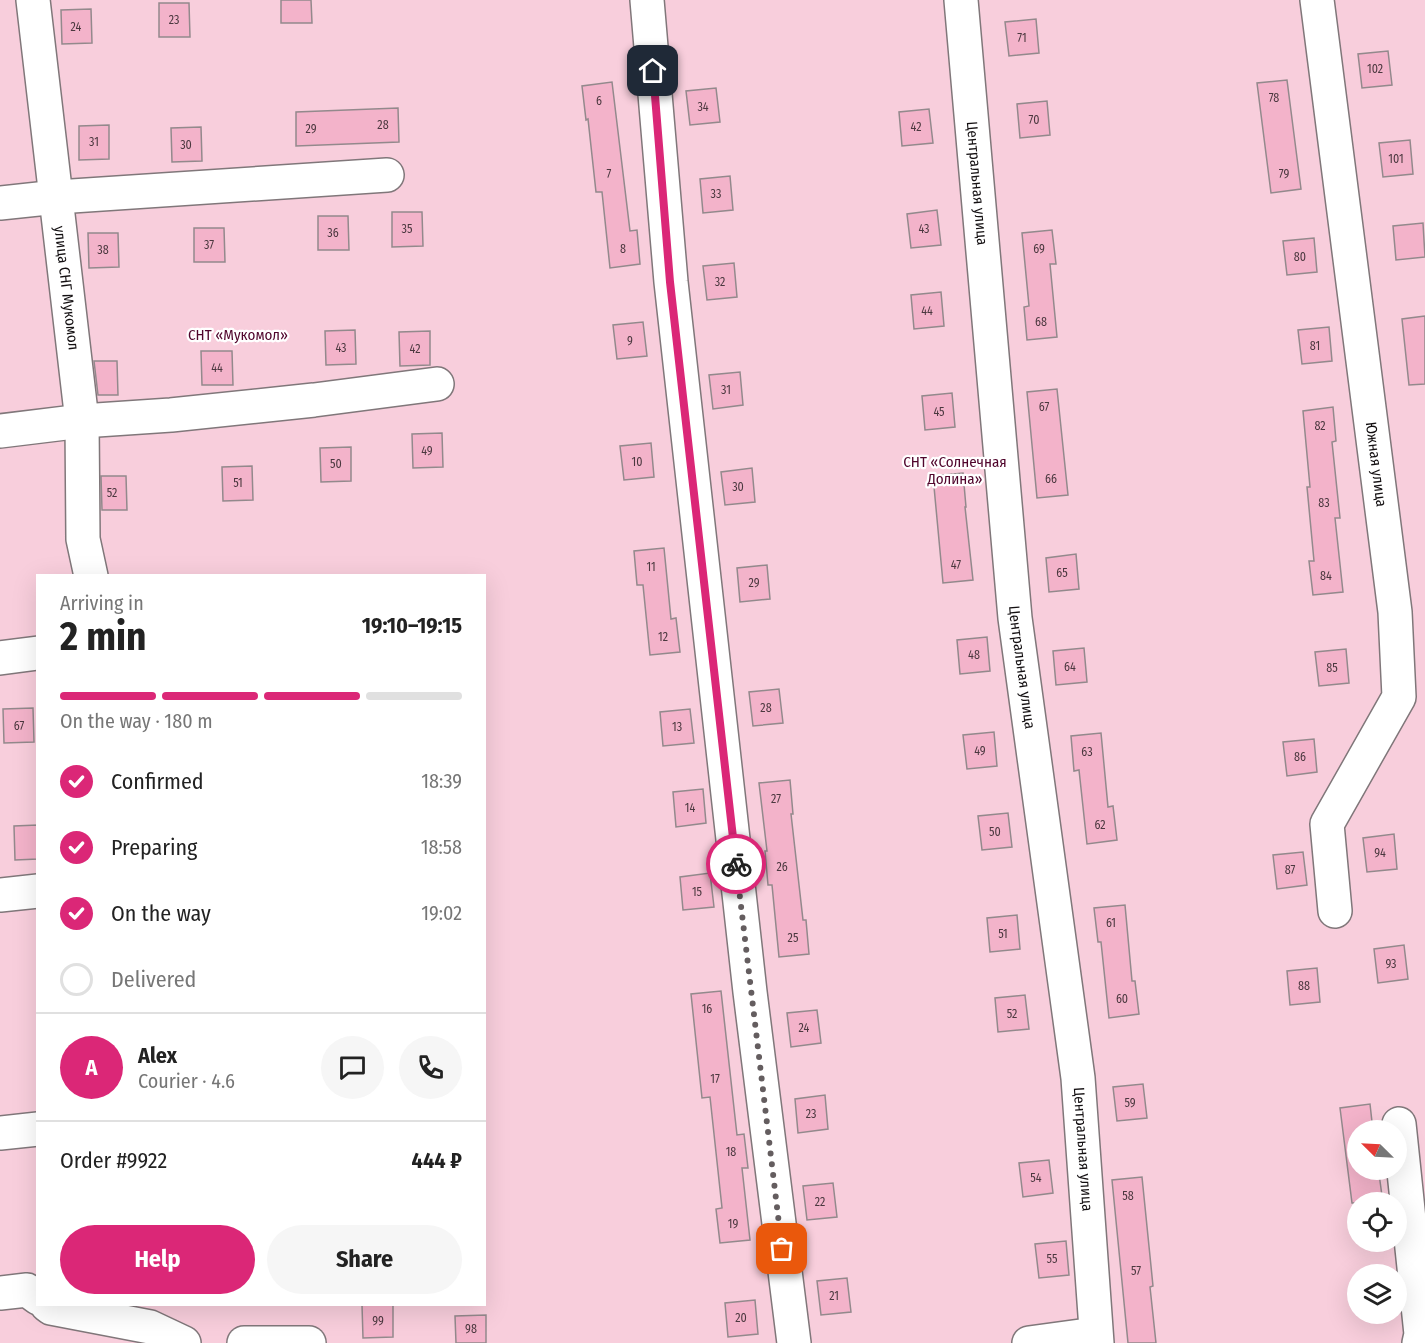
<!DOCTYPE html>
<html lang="en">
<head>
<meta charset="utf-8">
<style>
  :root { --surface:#fff; --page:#f6f6f6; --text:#222; --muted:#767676; --line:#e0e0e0; --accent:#db2777 }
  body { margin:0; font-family:"Fira Sans Condensed",sans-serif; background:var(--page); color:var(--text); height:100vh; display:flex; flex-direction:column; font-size:22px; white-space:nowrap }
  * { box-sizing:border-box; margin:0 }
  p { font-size:20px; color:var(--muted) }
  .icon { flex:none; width:33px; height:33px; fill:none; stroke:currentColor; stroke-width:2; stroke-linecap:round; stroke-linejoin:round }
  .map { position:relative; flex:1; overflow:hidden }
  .details { position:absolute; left:36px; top:574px; width:450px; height:732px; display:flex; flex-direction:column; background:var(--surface); border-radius:0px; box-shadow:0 6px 24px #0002 }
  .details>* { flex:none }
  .needle { width:39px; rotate:294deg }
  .buttons { position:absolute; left:1347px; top:1120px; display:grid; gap:12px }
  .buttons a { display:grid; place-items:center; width:60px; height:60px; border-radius:50%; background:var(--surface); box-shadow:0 6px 24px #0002; font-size:30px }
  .pin { position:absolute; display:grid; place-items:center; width:51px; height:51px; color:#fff; margin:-26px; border-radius:12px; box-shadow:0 3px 9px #0006 }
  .courier { position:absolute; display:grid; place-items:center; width:60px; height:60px; margin:-30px; border:4px solid #db2777; border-radius:50%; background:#fff; color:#222; box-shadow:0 2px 8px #0007 }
  .headline em { font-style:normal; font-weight:700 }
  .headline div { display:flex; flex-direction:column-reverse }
  .headline { display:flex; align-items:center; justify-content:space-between; height:102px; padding:0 24px }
  h1 { font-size:39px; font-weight:700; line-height:45px }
  .bar { display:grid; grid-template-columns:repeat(4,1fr); gap:9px 6px; align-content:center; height:72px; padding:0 24px }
  .bar i { height:8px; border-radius:4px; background:var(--line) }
  .bar .current { background:var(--accent) }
  .bar p { grid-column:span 4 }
  .line { display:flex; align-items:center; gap:15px; padding:0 24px; border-top:2px solid var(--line) }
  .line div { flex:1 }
  .round { display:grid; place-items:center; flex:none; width:63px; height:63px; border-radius:32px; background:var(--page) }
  ol { padding:0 24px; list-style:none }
  li { display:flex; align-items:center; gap:18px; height:66px }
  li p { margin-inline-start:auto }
  li .icon { padding:6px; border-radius:50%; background:var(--accent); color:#fff; stroke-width:4 }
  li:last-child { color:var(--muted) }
  li i { width:33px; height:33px; border:3px solid var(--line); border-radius:50% }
  .button { display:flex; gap:12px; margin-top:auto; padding:12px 24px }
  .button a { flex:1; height:69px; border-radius:36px; background:var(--accent); color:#fff; font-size:24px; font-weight:700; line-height:69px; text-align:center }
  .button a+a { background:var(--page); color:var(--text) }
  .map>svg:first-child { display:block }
  .green { fill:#f8cedc; fill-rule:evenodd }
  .building { fill:#f3b3ca; stroke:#93898c; stroke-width:1.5 }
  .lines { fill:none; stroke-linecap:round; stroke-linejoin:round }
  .street-casing { stroke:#80777a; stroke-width:36 }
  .street { stroke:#fff; stroke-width:33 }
  .done { stroke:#645d5f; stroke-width:6; stroke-dasharray:0 10.8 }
  .route { stroke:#db2777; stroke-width:8 }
  .labels { text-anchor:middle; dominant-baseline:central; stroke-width:4.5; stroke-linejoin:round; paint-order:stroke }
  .number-label { font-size:12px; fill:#4b383f }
  .street-label { font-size:15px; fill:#130f11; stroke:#fff }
  .park-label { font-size:15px; fill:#50052c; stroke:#fff }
</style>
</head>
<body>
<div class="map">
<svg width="1425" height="1343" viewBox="0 0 1425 1343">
  <rect width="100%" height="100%" fill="#f9eef1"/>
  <path class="green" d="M0,0H1425V1343H0ZM38,576H484V1305H38ZM1358,1131H1396V1170H1358ZM1358,1203H1396V1242H1358ZM1358,1275H1396V1314H1358Z"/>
  <g class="building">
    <polygon points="281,0 311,0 312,23 281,23"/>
    <polygon points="159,3 189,3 190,37 159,37"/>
    <polygon points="91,9 92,43 62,44 61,10"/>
    <polygon points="1036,19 1039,53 1009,56 1005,22"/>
    <polygon points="1388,51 1392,85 1362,88 1358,54"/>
    <polygon points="1287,80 1301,189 1271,193 1257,83"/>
    <polygon points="612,82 630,231 637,230 640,264 610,268 602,192 596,192 588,119 586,120 582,86"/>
    <polygon points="716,88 720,122 690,125 686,91"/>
    <polygon points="1047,101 1050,135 1020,138 1017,104"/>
    <polygon points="398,108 399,142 296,146 296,112"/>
    <polygon points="929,109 933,143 902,146 899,112"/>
    <polygon points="109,125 109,159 79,160 79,126"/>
    <polygon points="201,127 202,161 172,162 171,128"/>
    <polygon points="1410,140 1413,174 1383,177 1379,143"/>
    <polygon points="730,176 733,210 703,213 700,179"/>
    <polygon points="937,210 941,245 911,248 907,214"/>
    <polygon points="392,212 422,212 423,246 392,247"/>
    <polygon points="318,216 348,216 349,250 318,250"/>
    <polygon points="1423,223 1425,257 1396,260 1393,226"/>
    <polygon points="194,228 224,228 225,262 194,262"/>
    <polygon points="1052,230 1056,264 1050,264 1057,337 1027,340 1024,307 1029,306 1022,233"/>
    <polygon points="88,233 118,233 119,267 89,268"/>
    <polygon points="1314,238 1317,272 1287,275 1283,241"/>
    <polygon points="734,263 737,297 707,300 703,266"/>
    <polygon points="941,292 944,326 914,329 911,295"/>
    <polygon points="1425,316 1425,384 1409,385 1402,319"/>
    <polygon points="643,322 647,356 617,359 613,325"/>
    <polygon points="1329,327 1332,361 1302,364 1298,330"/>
    <polygon points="355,330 356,364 326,365 325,331"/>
    <polygon points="430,331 430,365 400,366 399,332"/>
    <polygon points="201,351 232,351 233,385 202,385"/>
    <polygon points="94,361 117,361 118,395 98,395"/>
    <polygon points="740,372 743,405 713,409 709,375"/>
    <polygon points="1057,389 1068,495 1037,498 1027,392"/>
    <polygon points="952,393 955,427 925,430 922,396"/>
    <polygon points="1333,407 1336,441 1332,442 1340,518 1335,518 1343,592 1313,595 1309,561 1314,561 1307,487 1310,487 1303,411"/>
    <polygon points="442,433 443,467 413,468 412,434"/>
    <polygon points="651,443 654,477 624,480 620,446"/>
    <polygon points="351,447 351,481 321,482 320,448"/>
    <polygon points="252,466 253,500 223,501 222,467"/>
    <polygon points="752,468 755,502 725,505 721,472"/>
    <polygon points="963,473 966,507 965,507 973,580 943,583 933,476"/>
    <polygon points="101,476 126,476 127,510 102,510"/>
    <polygon points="664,548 671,619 676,618 680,652 650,655 643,585 637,585 634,551"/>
    <polygon points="1076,554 1079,589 1049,592 1046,558"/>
    <polygon points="767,565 770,599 740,602 737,568"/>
    <polygon points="987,637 990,671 960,674 957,640"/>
    <polygon points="1084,648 1087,682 1056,685 1053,651"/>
    <polygon points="1346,649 1349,683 1319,686 1315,652"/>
    <polygon points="779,689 783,723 753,726 749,692"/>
    <polygon points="33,708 34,742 4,743 3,709"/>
    <polygon points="690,709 694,743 663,746 660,712"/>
    <polygon points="994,732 997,766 967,769 963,735"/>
    <polygon points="1101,733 1108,807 1113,806 1117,840 1087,844 1079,770 1074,771 1071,736"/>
    <polygon points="1314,739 1317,772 1287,776 1283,742"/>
    <polygon points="790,780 793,814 791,814 803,920 806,920 809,954 779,957 772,885 768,885 765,851 767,851 759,783"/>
    <polygon points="703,789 706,823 676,827 673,792"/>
    <polygon points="1008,813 1012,847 982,850 978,816"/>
    <polygon points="38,825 38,859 15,860 14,826"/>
    <polygon points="1394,834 1397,869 1367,872 1363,838"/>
    <polygon points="1303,852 1307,885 1277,889 1273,855"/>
    <polygon points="710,873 714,907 683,910 680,877"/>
    <polygon points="1125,905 1132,981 1135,981 1139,1014 1109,1018 1101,942 1098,942 1094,908"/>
    <polygon points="1017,915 1020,949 990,952 987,918"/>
    <polygon points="1404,945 1408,979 1378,983 1374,949"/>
    <polygon points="1317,968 1320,1002 1290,1005 1287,971"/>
    <polygon points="721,991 737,1135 744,1134 748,1168 742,1168 750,1240 720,1243 716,1209 722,1208 710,1097 702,1098 691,994"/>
    <polygon points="1025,995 1029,1029 998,1032 995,998"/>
    <polygon points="817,1010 821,1043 791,1047 787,1013"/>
    <polygon points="1143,1084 1147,1118 1117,1121 1113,1087"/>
    <polygon points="825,1095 828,1129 798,1133 795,1099"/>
    <polygon points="1370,1104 1373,1131 1358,1131 1358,1170 1376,1170 1377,1174 1379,1174 1383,1203 1352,1203 1340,1108"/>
    <polygon points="1049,1160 1053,1193 1023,1197 1019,1163"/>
    <polygon points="1142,1177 1153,1286 1150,1287 1156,1343 1128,1343 1112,1180"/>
    <polygon points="833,1183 837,1217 807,1220 803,1186"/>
    <polygon points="1066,1241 1069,1275 1039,1278 1035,1244"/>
    <polygon points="847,1278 851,1312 821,1315 817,1281"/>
    <polygon points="755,1300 758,1334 728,1337 725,1303"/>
    <polygon points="362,1305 393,1305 393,1337 363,1338"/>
    <polygon points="486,1315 486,1343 456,1343 455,1316"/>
  </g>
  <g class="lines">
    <defs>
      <g id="street">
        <path id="s1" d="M33,0L82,421L83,539L91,576"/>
        <polyline points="647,0 671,282 750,992 794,1343"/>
        <path id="s2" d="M961,0L1015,618L1078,1078L1097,1343"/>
        <path id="s3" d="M1317,0L1395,612L1399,697L1327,824L1335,911"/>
        <polyline points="0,203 57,197 387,175"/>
        <polyline points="0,431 82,421 171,415 314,400 437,384"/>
        <polyline points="0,658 38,653"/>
        <polyline points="0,895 38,891"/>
        <polyline points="1399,1124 1421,1334 1419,1343"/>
        <polyline points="0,1133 38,1129"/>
        <polyline points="0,1293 27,1290 38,1298"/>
        <polyline points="47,1305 51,1308 150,1327 184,1343"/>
        <polyline points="244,1343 309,1343"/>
        <polyline points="1029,1343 1095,1334"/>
      </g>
    </defs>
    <use href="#street" class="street-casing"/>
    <use href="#street" class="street"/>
  </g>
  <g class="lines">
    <polyline class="done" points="736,864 782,1249"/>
    <polyline class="route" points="653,71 670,282 736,864"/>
  </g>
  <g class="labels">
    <g class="number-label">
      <text x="174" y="20">23</text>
      <text x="76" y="27">24</text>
      <text x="1022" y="38">71</text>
      <text x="1375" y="69">102</text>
      <text x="1274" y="98">78</text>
      <text x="599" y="101">6</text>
      <text x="703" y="107">34</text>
      <text x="1034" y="120">70</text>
      <text x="383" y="125">28</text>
      <text x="916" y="127">42</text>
      <text x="311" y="129">29</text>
      <text x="94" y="142">31</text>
      <text x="186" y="145">30</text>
      <text x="1396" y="159">101</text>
      <text x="609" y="174">7</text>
      <text x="1284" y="174">79</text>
      <text x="716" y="194">33</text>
      <text x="407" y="229">35</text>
      <text x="924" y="229">43</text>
      <text x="333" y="233">36</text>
      <text x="209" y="245">37</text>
      <text x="623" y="249">8</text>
      <text x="1039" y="249">69</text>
      <text x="103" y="250">38</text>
      <text x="1300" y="257">80</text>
      <text x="720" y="282">32</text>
      <text x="927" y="311">44</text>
      <text x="1041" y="322">68</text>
      <text x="630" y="341">9</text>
      <text x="1315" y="346">81</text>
      <text x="341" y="348">43</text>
      <text x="415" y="349">42</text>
      <text x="217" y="368">44</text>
      <text x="726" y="390">31</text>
      <text x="1044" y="407">67</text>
      <text x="939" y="412">45</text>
      <text x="1320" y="426">82</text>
      <text x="427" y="451">49</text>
      <text x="637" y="462">10</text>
      <text x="336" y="464">50</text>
      <text x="1051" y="479">66</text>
      <text x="238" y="483">51</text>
      <text x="738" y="487">30</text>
      <text x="112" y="493">52</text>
      <text x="1324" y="503">83</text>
      <text x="956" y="565">47</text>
      <text x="651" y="567">11</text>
      <text x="1062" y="573">65</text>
      <text x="1326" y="576">84</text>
      <text x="754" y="583">29</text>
      <text x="663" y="637">12</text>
      <text x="974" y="655">48</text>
      <text x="1070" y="667">64</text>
      <text x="1332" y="668">85</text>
      <text x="766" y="708">28</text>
      <text x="19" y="726">67</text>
      <text x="677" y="727">13</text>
      <text x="980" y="751">49</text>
      <text x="1087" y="752">63</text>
      <text x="1300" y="757">86</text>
      <text x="776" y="799">27</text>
      <text x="690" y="808">14</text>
      <text x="1100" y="825">62</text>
      <text x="995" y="832">50</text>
      <text x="1380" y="853">94</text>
      <text x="782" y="867">26</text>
      <text x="1290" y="870">87</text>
      <text x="697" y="892">15</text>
      <text x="1111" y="923">61</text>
      <text x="1003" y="934">51</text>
      <text x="793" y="938">25</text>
      <text x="1391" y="964">93</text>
      <text x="1304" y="986">88</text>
      <text x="1122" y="999">60</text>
      <text x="707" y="1009">16</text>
      <text x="1012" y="1014">52</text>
      <text x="804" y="1028">24</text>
      <text x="715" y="1079">17</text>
      <text x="1130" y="1103">59</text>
      <text x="811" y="1114">23</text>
      <text x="731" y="1152">18</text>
      <text x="1036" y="1178">54</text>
      <text x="1128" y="1196">58</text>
      <text x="820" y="1202">22</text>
      <text x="733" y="1224">19</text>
      <text x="1052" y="1259">55</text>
      <text x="1136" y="1271">57</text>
      <text x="834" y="1296">21</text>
      <text x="741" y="1318">20</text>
      <text x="378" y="1321">99</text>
      <text x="471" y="1329">98</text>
    </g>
    <g class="street-label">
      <text stroke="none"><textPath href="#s2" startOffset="184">Центральная улица</textPath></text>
      <text stroke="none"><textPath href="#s1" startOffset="290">улица СНГ Мукомол</textPath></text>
      <text stroke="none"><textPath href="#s3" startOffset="468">Южная улица</textPath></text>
      <text stroke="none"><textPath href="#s2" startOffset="670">Центральная улица</textPath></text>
      <text stroke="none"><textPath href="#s2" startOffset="1156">Центральная улица</textPath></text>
    </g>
    <g class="park-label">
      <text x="238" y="335">СНТ «Мукомол»</text>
      <text x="955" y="462">СНТ «Солнечная<tspan x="955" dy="17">Долина»</tspan></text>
    </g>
  </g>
</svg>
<div class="buttons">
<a><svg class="needle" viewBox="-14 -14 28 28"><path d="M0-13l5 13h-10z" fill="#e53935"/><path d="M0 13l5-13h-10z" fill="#767676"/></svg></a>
<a><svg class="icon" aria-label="locate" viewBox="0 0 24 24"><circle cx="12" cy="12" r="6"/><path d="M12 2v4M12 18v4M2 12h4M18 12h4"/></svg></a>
<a><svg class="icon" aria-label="layers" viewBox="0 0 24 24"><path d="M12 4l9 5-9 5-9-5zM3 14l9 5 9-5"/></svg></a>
</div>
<div class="pin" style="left:782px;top:1249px;background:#ea580c"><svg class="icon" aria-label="bag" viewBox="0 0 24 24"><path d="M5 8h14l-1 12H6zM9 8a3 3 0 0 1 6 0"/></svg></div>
<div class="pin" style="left:653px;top:71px;background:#1f2937"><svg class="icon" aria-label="home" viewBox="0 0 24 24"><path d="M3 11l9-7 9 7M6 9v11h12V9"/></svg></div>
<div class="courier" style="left:736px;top:864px"><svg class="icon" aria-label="bike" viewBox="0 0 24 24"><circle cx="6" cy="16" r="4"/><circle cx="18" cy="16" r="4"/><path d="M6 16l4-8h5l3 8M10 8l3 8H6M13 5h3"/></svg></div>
<section class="details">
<div class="headline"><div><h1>2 min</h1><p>Arriving in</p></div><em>19:10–19:15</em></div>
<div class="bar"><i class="current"></i><i class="current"></i><i class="current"></i><i></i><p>On the way · 180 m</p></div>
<ol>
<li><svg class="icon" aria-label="check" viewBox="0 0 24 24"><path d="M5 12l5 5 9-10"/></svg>Confirmed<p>18:39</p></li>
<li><svg class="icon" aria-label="check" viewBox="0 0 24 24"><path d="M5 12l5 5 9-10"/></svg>Preparing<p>18:58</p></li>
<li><svg class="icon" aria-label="check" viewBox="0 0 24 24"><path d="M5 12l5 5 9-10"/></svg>On the way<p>19:02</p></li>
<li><i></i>Delivered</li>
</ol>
<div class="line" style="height:108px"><b class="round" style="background:var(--accent);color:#fff">A</b><div><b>Alex</b><p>Courier · 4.6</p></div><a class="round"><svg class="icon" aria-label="chat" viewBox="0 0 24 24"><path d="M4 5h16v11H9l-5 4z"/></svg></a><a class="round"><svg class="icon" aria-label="phone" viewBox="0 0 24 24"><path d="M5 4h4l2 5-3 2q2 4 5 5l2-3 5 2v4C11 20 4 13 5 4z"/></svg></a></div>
<div class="line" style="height:78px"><div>Order #9922</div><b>444 ₽</b></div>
<div class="button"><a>Help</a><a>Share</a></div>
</section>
</div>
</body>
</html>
